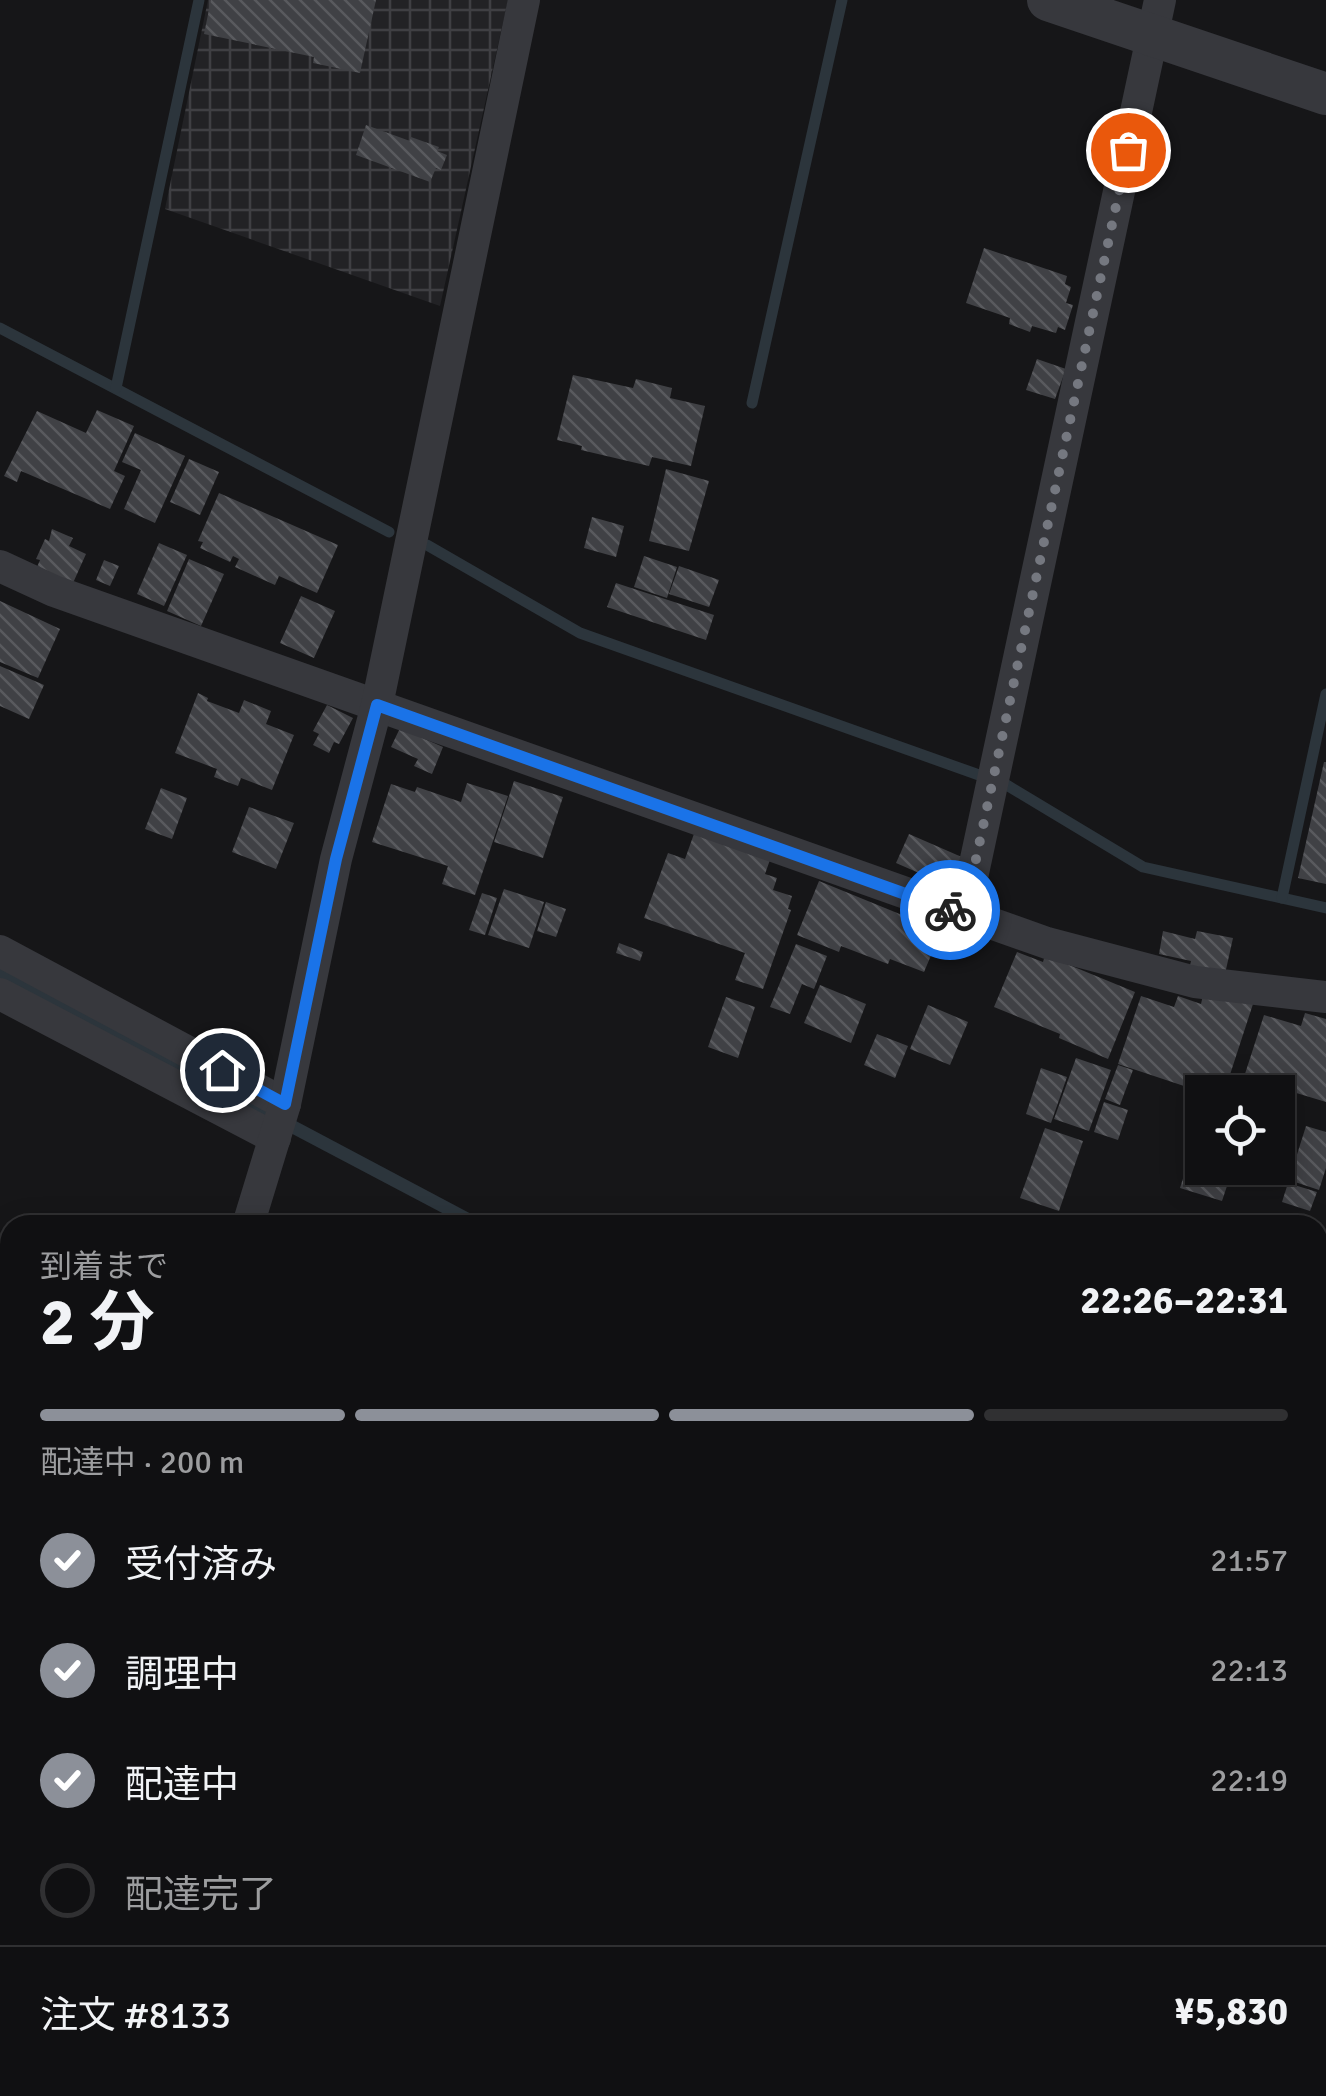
<!DOCTYPE html>
<html lang="ja">
<head>
<meta charset="utf-8">
<style>
  :root { --surface:#101012; --page:#1e1e20; --text:#f1f3f6; --muted:#9c9d9f; --line:#303032; --accent:#8c9099 }
  body { margin:0; font-family:Signika,"Noto Sans JP",sans-serif; background:var(--page); color:var(--text); height:100vh; display:flex; flex-direction:column; font-size:38px; white-space:nowrap }
  * { box-sizing:border-box; margin:0 }
  p { font-size:32px; color:var(--muted) }
  .icon { flex:none; width:55px; height:55px; fill:none; stroke:currentColor; stroke-width:2; stroke-linecap:round; stroke-linejoin:round }
  .map { position:relative; flex:1; overflow:hidden }
  .sheet { position:absolute; left:0px; top:1215px; width:1328px; height:882px; display:flex; flex-direction:column; background:var(--surface); border-radius:30px 30px 0 0; box-shadow:0 5px 25px #0003,0 0 0 2px var(--line) }
  .sheet>* { flex:none }
  .controls { position:absolute; left:1185px; top:1075px; display:grid; gap:20px }
  .controls a { display:grid; place-items:center; width:110px; height:110px; border-radius:0px; background:var(--surface); box-shadow:0 5px 25px #0003,0 0 0 2px var(--line); font-size:50px }
  .pin { position:absolute; display:grid; place-items:center; width:85px; height:85px; color:#fff; margin:-42px; border:5px solid #fff; border-radius:50%; box-shadow:0 2px 10px #0007 }
  .courier { position:absolute; display:grid; place-items:center; width:100px; height:100px; margin:-50px; border:8px solid #1a73e8; border-radius:50%; background:#fff; color:#222; box-shadow:0 2px 12px #0007 }
  .head em { font-style:normal; font-weight:700 }
  .head div { display:flex; flex-direction:column-reverse }
  .head { display:flex; align-items:center; justify-content:space-between; height:170px; padding:0 40px }
  h1 { font-size:65px; font-weight:700; line-height:75px }
  .bar { display:grid; grid-template-columns:repeat(4,1fr); gap:15px 10px; align-content:center; height:120px; padding:0 40px }
  .bar i { height:12px; border-radius:8px; background:var(--line) }
  .bar .on { background:var(--accent) }
  .bar p { grid-column:span 4 }
  .line { display:flex; align-items:center; gap:25px; padding:0 40px; border-top:2px solid var(--line) }
  .line div { flex:1 }
  ol { padding:0 40px; list-style:none }
  li { display:flex; align-items:center; gap:30px; height:110px }
  li p { margin-inline-start:auto }
  li .icon { padding:10px; border-radius:50%; background:var(--accent); color:#fff; stroke-width:4 }
  li:last-child { color:var(--muted) }
  li i { width:55px; height:55px; border:5px solid var(--line); border-radius:50% }
  .map>svg:first-child { display:block }
  .industrial { fill:url(#industrial-grid) }
  .water { fill:#2c353c }
  .lines { fill:none; stroke-linecap:round; stroke-linejoin:round }
  .stream { stroke:#2c353c; stroke-width:11 }
  .building { fill:url(#building-back-hatch) }
  .minor { stroke:#37383d; stroke-width:32 }
  .tertiary { stroke:#37383d; stroke-width:42 }
  .secondary { stroke:#45474d; stroke-width:48 }
  .done { stroke:#757880; stroke-width:10; stroke-dasharray:0 18 }
  .route { stroke:#1a73e8; stroke-width:12 }
</style>
</head>
<body>
<div class="map">
<svg width="1326" height="2096" viewBox="0 0 1326 2096">
  <defs>
    <pattern id="industrial-grid" width="8" height="8" patternUnits="userSpaceOnUse" patternTransform="scale(2.5)"><rect width="8" height="8" fill="#222225"/><path d="M0 4h8M4 0v8" fill="none" stroke="#3f3f43"/></pattern>
    <pattern id="building-back-hatch" width="6" height="6" patternUnits="userSpaceOnUse" patternTransform="scale(2.5)"><rect width="6" height="6" fill="#404145"/><path d="M-1 5l2 2M0 0l6 6M5-1l2 2" fill="none" stroke="#595a5e"/></pattern>
  </defs>
  <rect width="100%" height="100%" fill="#161618"/>
  <polygon class="industrial" points="208,0 508,0 440,306 165,209"/>
  <polygon class="water" points="0,964 492,1225 465,1225 0,980"/>
  <g class="lines">
    <g class="stream">
      <polyline points="0,328 389,532"/>
      <polyline points="116,388 199,0"/>
      <polyline points="752,403 842,0"/>
      <polyline points="427,545 580,633 979,775"/>
      <polyline points="1005,784 1143,867 1326,908"/>
      <polyline points="1282,898 1326,694"/>
      <polyline points="1318,2075 1326,2078"/>
    </g>
  </g>
  <g class="building">
    <polygon points="211,0 376,0 360,73 313,63 314,57 204,34"/>
    <polygon points="366,125 410,141 411,137 439,147 437,151 447,155 441,170 436,168 430,182 356,155"/>
    <polygon points="984,248 1067,276 1065,284 1071,287 1066,303 1073,305 1065,330 1058,327 1056,333 1032,326 1030,332 1009,324 1010,318 966,303"/>
    <polygon points="1037,359 1066,369 1055,399 1026,390"/>
    <polygon points="573,375 633,388 636,379 672,388 670,398 705,406 691,466 652,457 649,466 581,450 582,446 557,440"/>
    <polygon points="97,410 134,426 114,471 125,476 110,509 21,471 17,482 4,476 37,411 86,433"/>
    <polygon points="135,433 185,456 155,523 124,509 141,470 122,462"/>
    <polygon points="189,459 219,472 200,515 170,502"/>
    <polygon points="666,469 709,481 689,551 649,541"/>
    <polygon points="219,493 338,545 317,593 279,576 275,585 235,567 239,559 233,556 230,562 200,548 203,542 198,541"/>
    <polygon points="592,517 624,526 616,557 584,548"/>
    <polygon points="52,529 73,538 69,546 86,554 73,583 37,567 40,560 36,559 45,539 49,541"/>
    <polygon points="159,543 187,555 164,606 137,594"/>
    <polygon points="644,556 677,567 667,598 634,587"/>
    <polygon points="189,559 224,574 201,626 167,611"/>
    <polygon points="104,560 119,566 110,586 96,580"/>
    <polygon points="679,566 719,580 709,607 669,594"/>
    <polygon points="616,583 714,615 706,640 607,607"/>
    <polygon points="301,596 335,611 314,658 280,643"/>
    <polygon points="0,601 60,629 38,678 0,662"/>
    <polygon points="0,666 44,685 29,719 0,706"/>
    <polygon points="198,693 208,698 207,701 239,713 244,700 271,711 266,724 294,735 272,790 241,778 238,786 214,777 217,769 175,753"/>
    <polygon points="327,705 353,718 339,744 334,742 329,753 313,745 319,734 313,731"/>
    <polygon points="400,728 443,747 432,774 414,766 418,759 391,747"/>
    <polygon points="1324,762 1326,762 1326,884 1298,878"/>
    <polygon points="514,781 563,797 543,858 494,842"/>
    <polygon points="467,783 508,796 475,895 442,884 448,866 372,842 391,784 415,792 417,787 461,802"/>
    <polygon points="161,788 187,798 172,839 145,829"/>
    <polygon points="249,807 294,823 276,869 232,852"/>
    <polygon points="695,831 771,857 765,874 777,878 773,890 792,896 788,909 791,910 763,989 735,980 745,953 644,918 668,853 685,859"/>
    <polygon points="909,834 964,858 951,887 896,863"/>
    <polygon points="819,881 907,917 904,925 938,939 924,972 890,959 888,964 841,946 839,952 797,935"/>
    <polygon points="504,889 544,902 529,948 488,935"/>
    <polygon points="482,893 497,898 485,935 469,930"/>
    <polygon points="546,902 566,909 556,937 537,931"/>
    <polygon points="1163,931 1195,939 1197,931 1233,938 1225,974 1190,966 1191,961 1159,954"/>
    <polygon points="619,943 643,952 640,961 616,953"/>
    <polygon points="796,944 827,956 814,989 802,984 790,1014 770,1007"/>
    <polygon points="1017,952 1043,962 1045,955 1135,992 1108,1059 1059,1038 1060,1034 994,1007"/>
    <polygon points="820,985 866,1004 851,1043 804,1023"/>
    <polygon points="1203,995 1253,1004 1225,1090 1196,1080 1193,1089 1118,1064 1141,996 1174,1007 1178,996 1201,1004"/>
    <polygon points="726,997 755,1007 738,1058 708,1047"/>
    <polygon points="928,1005 968,1022 950,1065 910,1049"/>
    <polygon points="1305,1013 1326,1019 1326,1102 1244,1077 1264,1015 1301,1026"/>
    <polygon points="877,1034 908,1046 895,1078 864,1065"/>
    <polygon points="1076,1058 1111,1070 1089,1131 1054,1119"/>
    <polygon points="1118,1065 1133,1070 1120,1105 1105,1099"/>
    <polygon points="1041,1068 1067,1077 1051,1123 1026,1114"/>
    <polygon points="1104,1102 1128,1110 1118,1140 1094,1132"/>
    <polygon points="1306,1126 1326,1132 1326,1168 1319,1190 1289,1180"/>
    <polygon points="1045,1128 1083,1141 1059,1211 1020,1198"/>
    <polygon points="1198,1131 1202,1132 1202,1168 1233,1168 1222,1201 1180,1188"/>
    <polygon points="1288,1183 1317,1192 1310,1211 1282,1202"/>
    <polygon points="1326,1262 1326,1324 1318,1321 1318,1285"/>
    <polygon points="1318,1333 1326,1336 1326,1551 1318,1548"/>
  </g>
  <g class="lines">
    <g class="minor">
      <polyline points="0,566 54,591 1047,943 1195,982 1326,997"/>
      <polyline points="964,915 1160,0"/>
      <polyline points="0,951 285,1104"/>
      <polyline points="0,994 275,1138"/>
      <polyline points="248,1225 285,1104 336,859 377,705 524,0"/>
      <polyline points="301,2096 304,2088"/>
    </g>
    <polyline class="tertiary" points="1048,0 1326,94"/>
    <g class="secondary">
      <polyline points="0,1883 10,1887"/>
      <polyline points="535,2088 558,2096"/>
    </g>
  </g>
  <g class="lines">
    <polyline class="done" points="950,910 964,915 1128,150"/>
    <polyline class="route" points="222,1070 285,1104 336,859 377,705 950,910"/>
  </g>
</svg>
<div class="controls">
<a><svg class="icon" aria-label="locate" viewBox="0 0 24 24"><circle cx="12" cy="12" r="6"/><path d="M12 2v4M12 18v4M2 12h4M18 12h4"/></svg></a>
</div>
<div class="pin" style="left:1128px;top:150px;background:#ea580c"><svg class="icon" aria-label="bag" viewBox="0 0 24 24"><path d="M5 8h14l-1 12H6zM9 8a3 3 0 0 1 6 0"/></svg></div>
<div class="pin" style="left:222px;top:1070px;background:#1f2937"><svg class="icon" aria-label="home" viewBox="0 0 24 24"><path d="M3 11l9-7 9 7M6 9v11h12V9"/></svg></div>
<div class="courier" style="left:950px;top:910px"><svg class="icon" aria-label="bike" viewBox="0 0 24 24"><circle cx="6" cy="16" r="4"/><circle cx="18" cy="16" r="4"/><path d="M6 16l4-8h5l3 8M10 8l3 8H6M13 5h3"/></svg></div>
<section class="sheet">
<div class="head"><div><h1>2 分</h1><p>到着まで</p></div><em>22:26–22:31</em></div>
<div class="bar"><i class="on"></i><i class="on"></i><i class="on"></i><i></i><p>配達中 · 200 m</p></div>
<ol>
<li><svg class="icon" aria-label="check" viewBox="0 0 24 24"><path d="M5 12l5 5 9-10"/></svg>受付済み<p>21:57</p></li>
<li><svg class="icon" aria-label="check" viewBox="0 0 24 24"><path d="M5 12l5 5 9-10"/></svg>調理中<p>22:13</p></li>
<li><svg class="icon" aria-label="check" viewBox="0 0 24 24"><path d="M5 12l5 5 9-10"/></svg>配達中<p>22:19</p></li>
<li><i></i>配達完了</li>
</ol>
<div class="line" style="height:130px"><div>注文 #8133</div><b>¥5,830</b></div>
</section>
</div>
</body>
</html>
